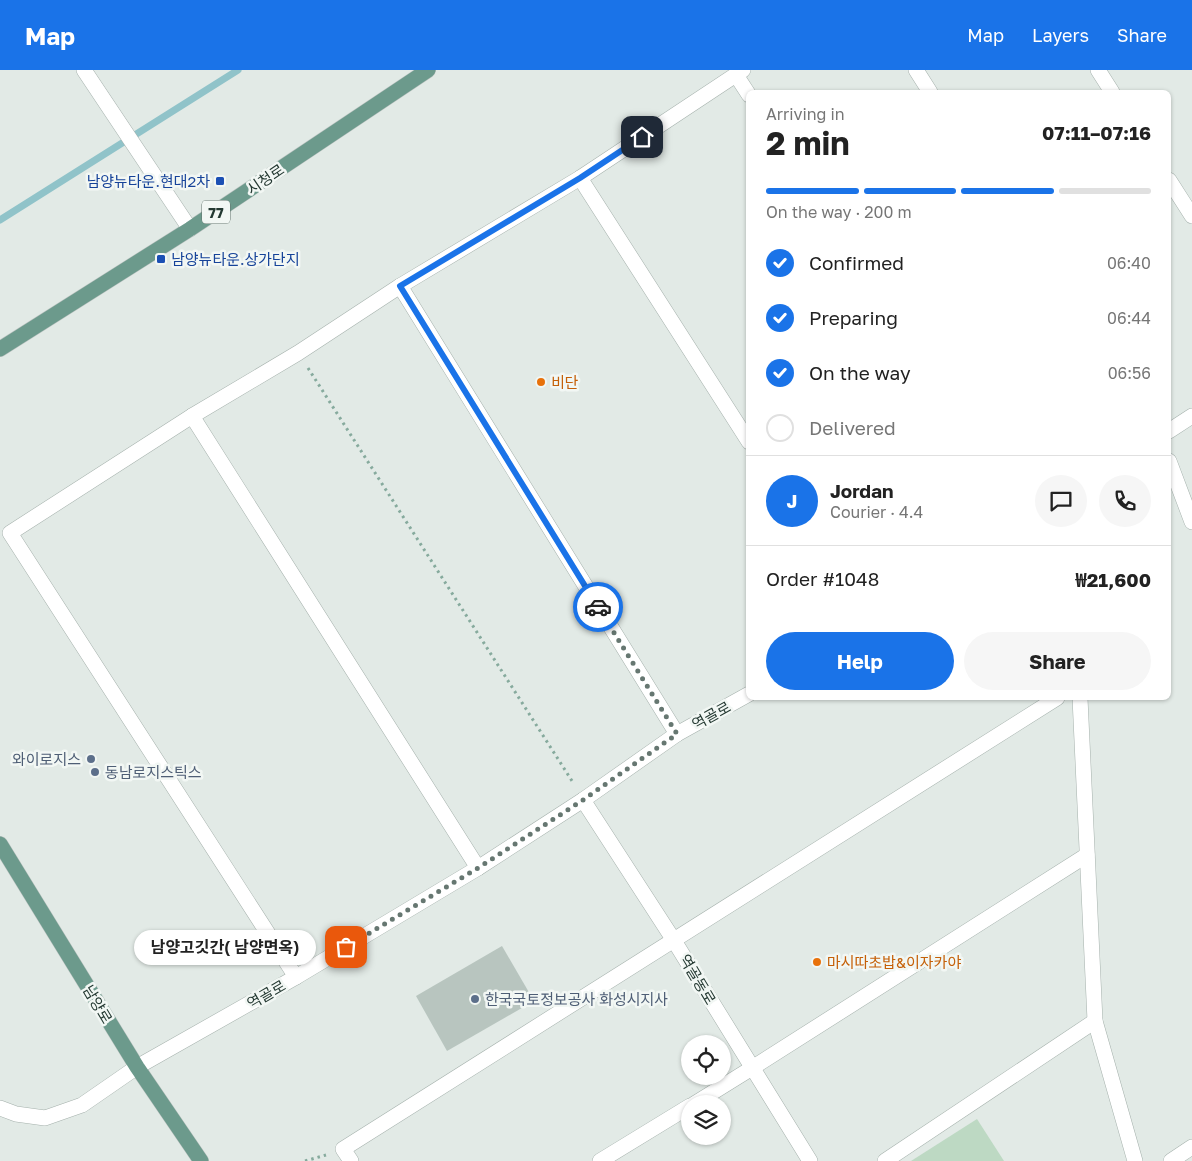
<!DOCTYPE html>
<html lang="en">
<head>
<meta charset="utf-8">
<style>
  :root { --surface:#fff; --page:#f6f6f6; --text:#222; --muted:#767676; --line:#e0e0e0; --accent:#1a73e8 }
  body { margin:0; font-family:"Golos Text","Noto Sans KR",sans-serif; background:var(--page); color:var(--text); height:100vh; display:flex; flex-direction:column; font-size:19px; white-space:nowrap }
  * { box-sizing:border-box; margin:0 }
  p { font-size:16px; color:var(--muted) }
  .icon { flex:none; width:28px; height:28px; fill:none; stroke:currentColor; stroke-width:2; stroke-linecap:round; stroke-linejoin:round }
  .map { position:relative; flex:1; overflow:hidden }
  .panel { position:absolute; left:746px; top:20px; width:425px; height:610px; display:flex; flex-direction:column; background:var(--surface); border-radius:8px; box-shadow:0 1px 4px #0004 }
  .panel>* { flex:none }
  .tools { position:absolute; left:681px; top:965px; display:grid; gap:10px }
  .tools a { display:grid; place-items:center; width:50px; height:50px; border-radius:50%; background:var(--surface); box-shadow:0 1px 4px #0004; font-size:25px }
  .pin { position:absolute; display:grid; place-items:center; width:42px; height:42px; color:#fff; margin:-21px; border-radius:10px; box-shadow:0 2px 8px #0006 }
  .courier { position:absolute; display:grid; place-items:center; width:50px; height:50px; margin:-25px; border:4px solid #1a73e8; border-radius:50%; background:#fff; color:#222; box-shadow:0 1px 6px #0007 }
  .bubble { position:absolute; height:35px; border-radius:18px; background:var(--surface); box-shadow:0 1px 4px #0004; font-size:16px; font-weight:700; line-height:35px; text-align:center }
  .overview em { font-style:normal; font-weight:700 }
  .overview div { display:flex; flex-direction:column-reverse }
  .overview { display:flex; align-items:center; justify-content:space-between; height:85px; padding:0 20px }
  h1 { font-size:32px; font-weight:700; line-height:38px }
  .bar { display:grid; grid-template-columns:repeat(4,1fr); gap:8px 5px; align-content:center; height:60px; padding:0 20px }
  .bar i { height:6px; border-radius:4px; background:var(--line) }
  .bar .active { background:var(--accent) }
  .bar p { grid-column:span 4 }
  .line { display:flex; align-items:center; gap:12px; padding:0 20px; border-top:1px solid var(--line) }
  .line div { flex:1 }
  .round { display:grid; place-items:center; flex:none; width:52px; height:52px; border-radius:26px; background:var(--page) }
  ol { padding:0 20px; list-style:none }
  li { display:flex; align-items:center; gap:15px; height:55px }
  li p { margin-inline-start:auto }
  li .icon { padding:5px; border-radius:50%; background:var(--accent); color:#fff; stroke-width:4 }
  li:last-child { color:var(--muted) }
  li i { width:28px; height:28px; border:2px solid var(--line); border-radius:50% }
  .button { display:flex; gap:10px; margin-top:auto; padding:10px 20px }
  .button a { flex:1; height:58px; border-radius:30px; background:var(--accent); color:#fff; font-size:20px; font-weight:700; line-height:58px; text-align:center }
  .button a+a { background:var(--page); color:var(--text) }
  header { display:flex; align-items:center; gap:30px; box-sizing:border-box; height:70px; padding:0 25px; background:var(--accent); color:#fff }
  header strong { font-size:24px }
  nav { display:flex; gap:28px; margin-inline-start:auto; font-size:18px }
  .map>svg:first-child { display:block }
  .green { fill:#bdd9c3 }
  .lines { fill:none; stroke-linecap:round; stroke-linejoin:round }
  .stream { stroke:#90c3c9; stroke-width:7 }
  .building { fill:#b8c5bf }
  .minor-casing { stroke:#a5b1ac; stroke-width:16 }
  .major-casing { stroke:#bdc4c2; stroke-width:16 }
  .path { stroke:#86aa9d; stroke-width:3; stroke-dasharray:2.5 4; stroke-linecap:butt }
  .minor { stroke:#fff; stroke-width:15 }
  .major { stroke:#6c9a8c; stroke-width:15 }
  .done { stroke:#667771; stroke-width:5; stroke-dasharray:0 9 }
  .route { stroke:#1a73e8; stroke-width:6 }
  .transit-dot { fill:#1a4fb4; stroke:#f2f7f4; stroke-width:2 }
  .food-dot { fill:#e8710a; stroke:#f2f7f4; stroke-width:2 }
  .service-dot { fill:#5c6f8a; stroke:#f2f7f4; stroke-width:2 }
  .labels { text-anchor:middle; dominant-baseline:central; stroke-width:5; stroke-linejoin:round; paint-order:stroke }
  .shield { fill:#f2f7f4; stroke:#62726c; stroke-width:1 }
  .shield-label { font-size:14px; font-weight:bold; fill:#243932 }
  .street-label { font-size:15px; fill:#243932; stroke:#f2f7f4 }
  .transit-label { font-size:15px; fill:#164399; stroke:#f2f7f4; text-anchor:end }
  .food-label { font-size:15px; fill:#c56008; stroke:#f2f7f4; text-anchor:start }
  .service-label { font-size:15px; fill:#4e5e75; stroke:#f2f7f4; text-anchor:start }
</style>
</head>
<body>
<header>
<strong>Map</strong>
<nav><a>Map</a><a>Layers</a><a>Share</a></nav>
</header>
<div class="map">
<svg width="1192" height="1091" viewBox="0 0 1192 1091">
  <rect width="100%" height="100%" fill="#e2eae6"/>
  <polygon class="green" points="977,1049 1004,1091 911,1091"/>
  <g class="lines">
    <polyline class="stream" points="0,150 238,0"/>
  </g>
  <polygon class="building" points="502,876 534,931 447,981 416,926"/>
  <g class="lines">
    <defs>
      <g id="minor">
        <polyline points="84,0 190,159"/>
        <polyline points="916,0 930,22"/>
        <polyline points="1098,0 1112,22"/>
        <polyline points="736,5 749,25"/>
        <polyline points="580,108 749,372"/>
        <polyline points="1169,110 1192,146"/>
        <polyline points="400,216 677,664"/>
        <polyline points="192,346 478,798"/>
        <polyline points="1169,361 1192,346"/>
        <polyline points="1169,391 1192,452"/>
        <polyline points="1080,628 1095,951 1135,1091"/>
        <polyline points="583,730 673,869 810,1091"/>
        <polyline points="296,907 10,463 192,346 298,283 400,216 580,108 743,0"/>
        <polyline points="694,1034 752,998 1087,785"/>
        <polyline points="0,1038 16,1044 45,1048 82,1035 137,997 296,907 478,798 583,730 677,664 749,624"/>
        <polyline points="351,1091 343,1079 1057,628"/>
        <polyline points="600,1091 690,1036"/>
        <polyline points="885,1091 1095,951"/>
        <polyline points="1171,1091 1192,1077"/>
      </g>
      <g id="major">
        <polyline points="0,279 190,159 428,0"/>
        <polyline points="0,774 137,997 201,1091"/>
      </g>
    </defs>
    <use href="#minor" class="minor-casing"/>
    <use href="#major" class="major-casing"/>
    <g class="path">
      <polyline points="308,298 574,714"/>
      <polyline points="305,1091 326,1085"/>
    </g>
    <use href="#minor" class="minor"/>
    <use href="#major" class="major"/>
  </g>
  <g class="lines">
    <polyline class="done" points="346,877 478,798 583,730 677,664 598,537"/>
    <polyline class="route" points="598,537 400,216 580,108 642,67"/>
  </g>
  <g class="transit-dot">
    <rect x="215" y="106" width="10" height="10" rx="2.5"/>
    <rect x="156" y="184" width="10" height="10" rx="2.5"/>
  </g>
  <g class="food-dot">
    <circle cx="541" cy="312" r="5"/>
    <circle cx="817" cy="892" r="5"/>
  </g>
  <g class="service-dot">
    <circle cx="91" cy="689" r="5"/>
    <circle cx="95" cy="702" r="5"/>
    <circle cx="475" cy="929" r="5"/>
  </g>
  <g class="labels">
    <rect class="shield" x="202" y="130.5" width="28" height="23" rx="4"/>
    <g class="shield-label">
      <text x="216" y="142">77</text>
    </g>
    <g class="street-label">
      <text transform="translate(265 109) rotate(-34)">시청로</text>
      <text transform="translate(711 645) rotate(-29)">역골로</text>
      <text transform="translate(698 909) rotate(59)">역골동로</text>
      <text transform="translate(266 924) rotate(-30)">역골로</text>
      <text transform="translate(98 934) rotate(59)">남양로</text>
    </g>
    <g class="transit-label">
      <text x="210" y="111">남양뉴타운.현대2차</text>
      <text x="171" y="189" text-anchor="start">남양뉴타운.상가단지</text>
    </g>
    <g class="food-label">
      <text x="551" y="312">비단</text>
      <text x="827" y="892">마시따초밥&amp;이자카야</text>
    </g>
    <g class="service-label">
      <text x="81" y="689" text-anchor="end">와이로지스</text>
      <text x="105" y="702">동남로지스틱스</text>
      <text x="485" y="929">한국국토정보공사 화성시지사</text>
    </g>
  </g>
</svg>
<div class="tools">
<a><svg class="icon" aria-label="locate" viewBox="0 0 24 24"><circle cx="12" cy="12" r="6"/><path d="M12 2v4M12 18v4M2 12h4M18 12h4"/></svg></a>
<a><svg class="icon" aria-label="layers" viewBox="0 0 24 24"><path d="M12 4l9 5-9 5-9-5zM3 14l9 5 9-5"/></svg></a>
</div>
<div class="pin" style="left:346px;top:877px;background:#ea580c"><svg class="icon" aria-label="bag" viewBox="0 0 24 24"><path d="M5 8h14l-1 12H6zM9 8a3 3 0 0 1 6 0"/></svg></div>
<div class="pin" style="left:642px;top:67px;background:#1f2937"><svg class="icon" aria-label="home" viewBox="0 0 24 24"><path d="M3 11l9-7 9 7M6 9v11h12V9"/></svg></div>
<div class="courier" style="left:598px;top:537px"><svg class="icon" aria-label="car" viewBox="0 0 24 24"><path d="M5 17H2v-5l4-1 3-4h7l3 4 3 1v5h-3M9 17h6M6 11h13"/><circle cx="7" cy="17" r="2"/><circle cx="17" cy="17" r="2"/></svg></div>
<div class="bubble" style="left:134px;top:860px;width:182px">남양고깃간( 남양면옥)</div>
<section class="panel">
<div class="overview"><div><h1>2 min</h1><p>Arriving in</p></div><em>07:11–07:16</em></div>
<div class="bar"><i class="active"></i><i class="active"></i><i class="active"></i><i></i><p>On the way · 200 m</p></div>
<ol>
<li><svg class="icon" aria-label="check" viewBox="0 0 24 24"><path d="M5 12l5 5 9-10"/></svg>Confirmed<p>06:40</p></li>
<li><svg class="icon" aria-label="check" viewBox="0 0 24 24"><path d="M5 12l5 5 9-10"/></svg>Preparing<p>06:44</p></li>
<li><svg class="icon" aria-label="check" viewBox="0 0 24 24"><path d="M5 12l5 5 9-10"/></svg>On the way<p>06:56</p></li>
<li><i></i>Delivered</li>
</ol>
<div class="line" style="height:90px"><b class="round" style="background:var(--accent);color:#fff">J</b><div><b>Jordan</b><p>Courier · 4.4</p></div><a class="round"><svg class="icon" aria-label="chat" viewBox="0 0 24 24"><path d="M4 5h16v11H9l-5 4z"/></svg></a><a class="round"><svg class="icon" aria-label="phone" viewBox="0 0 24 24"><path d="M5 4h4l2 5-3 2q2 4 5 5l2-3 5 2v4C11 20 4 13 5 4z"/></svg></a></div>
<div class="line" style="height:65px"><div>Order #1048</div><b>₩21,600</b></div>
<div class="button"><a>Help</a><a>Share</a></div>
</section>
</div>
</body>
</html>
